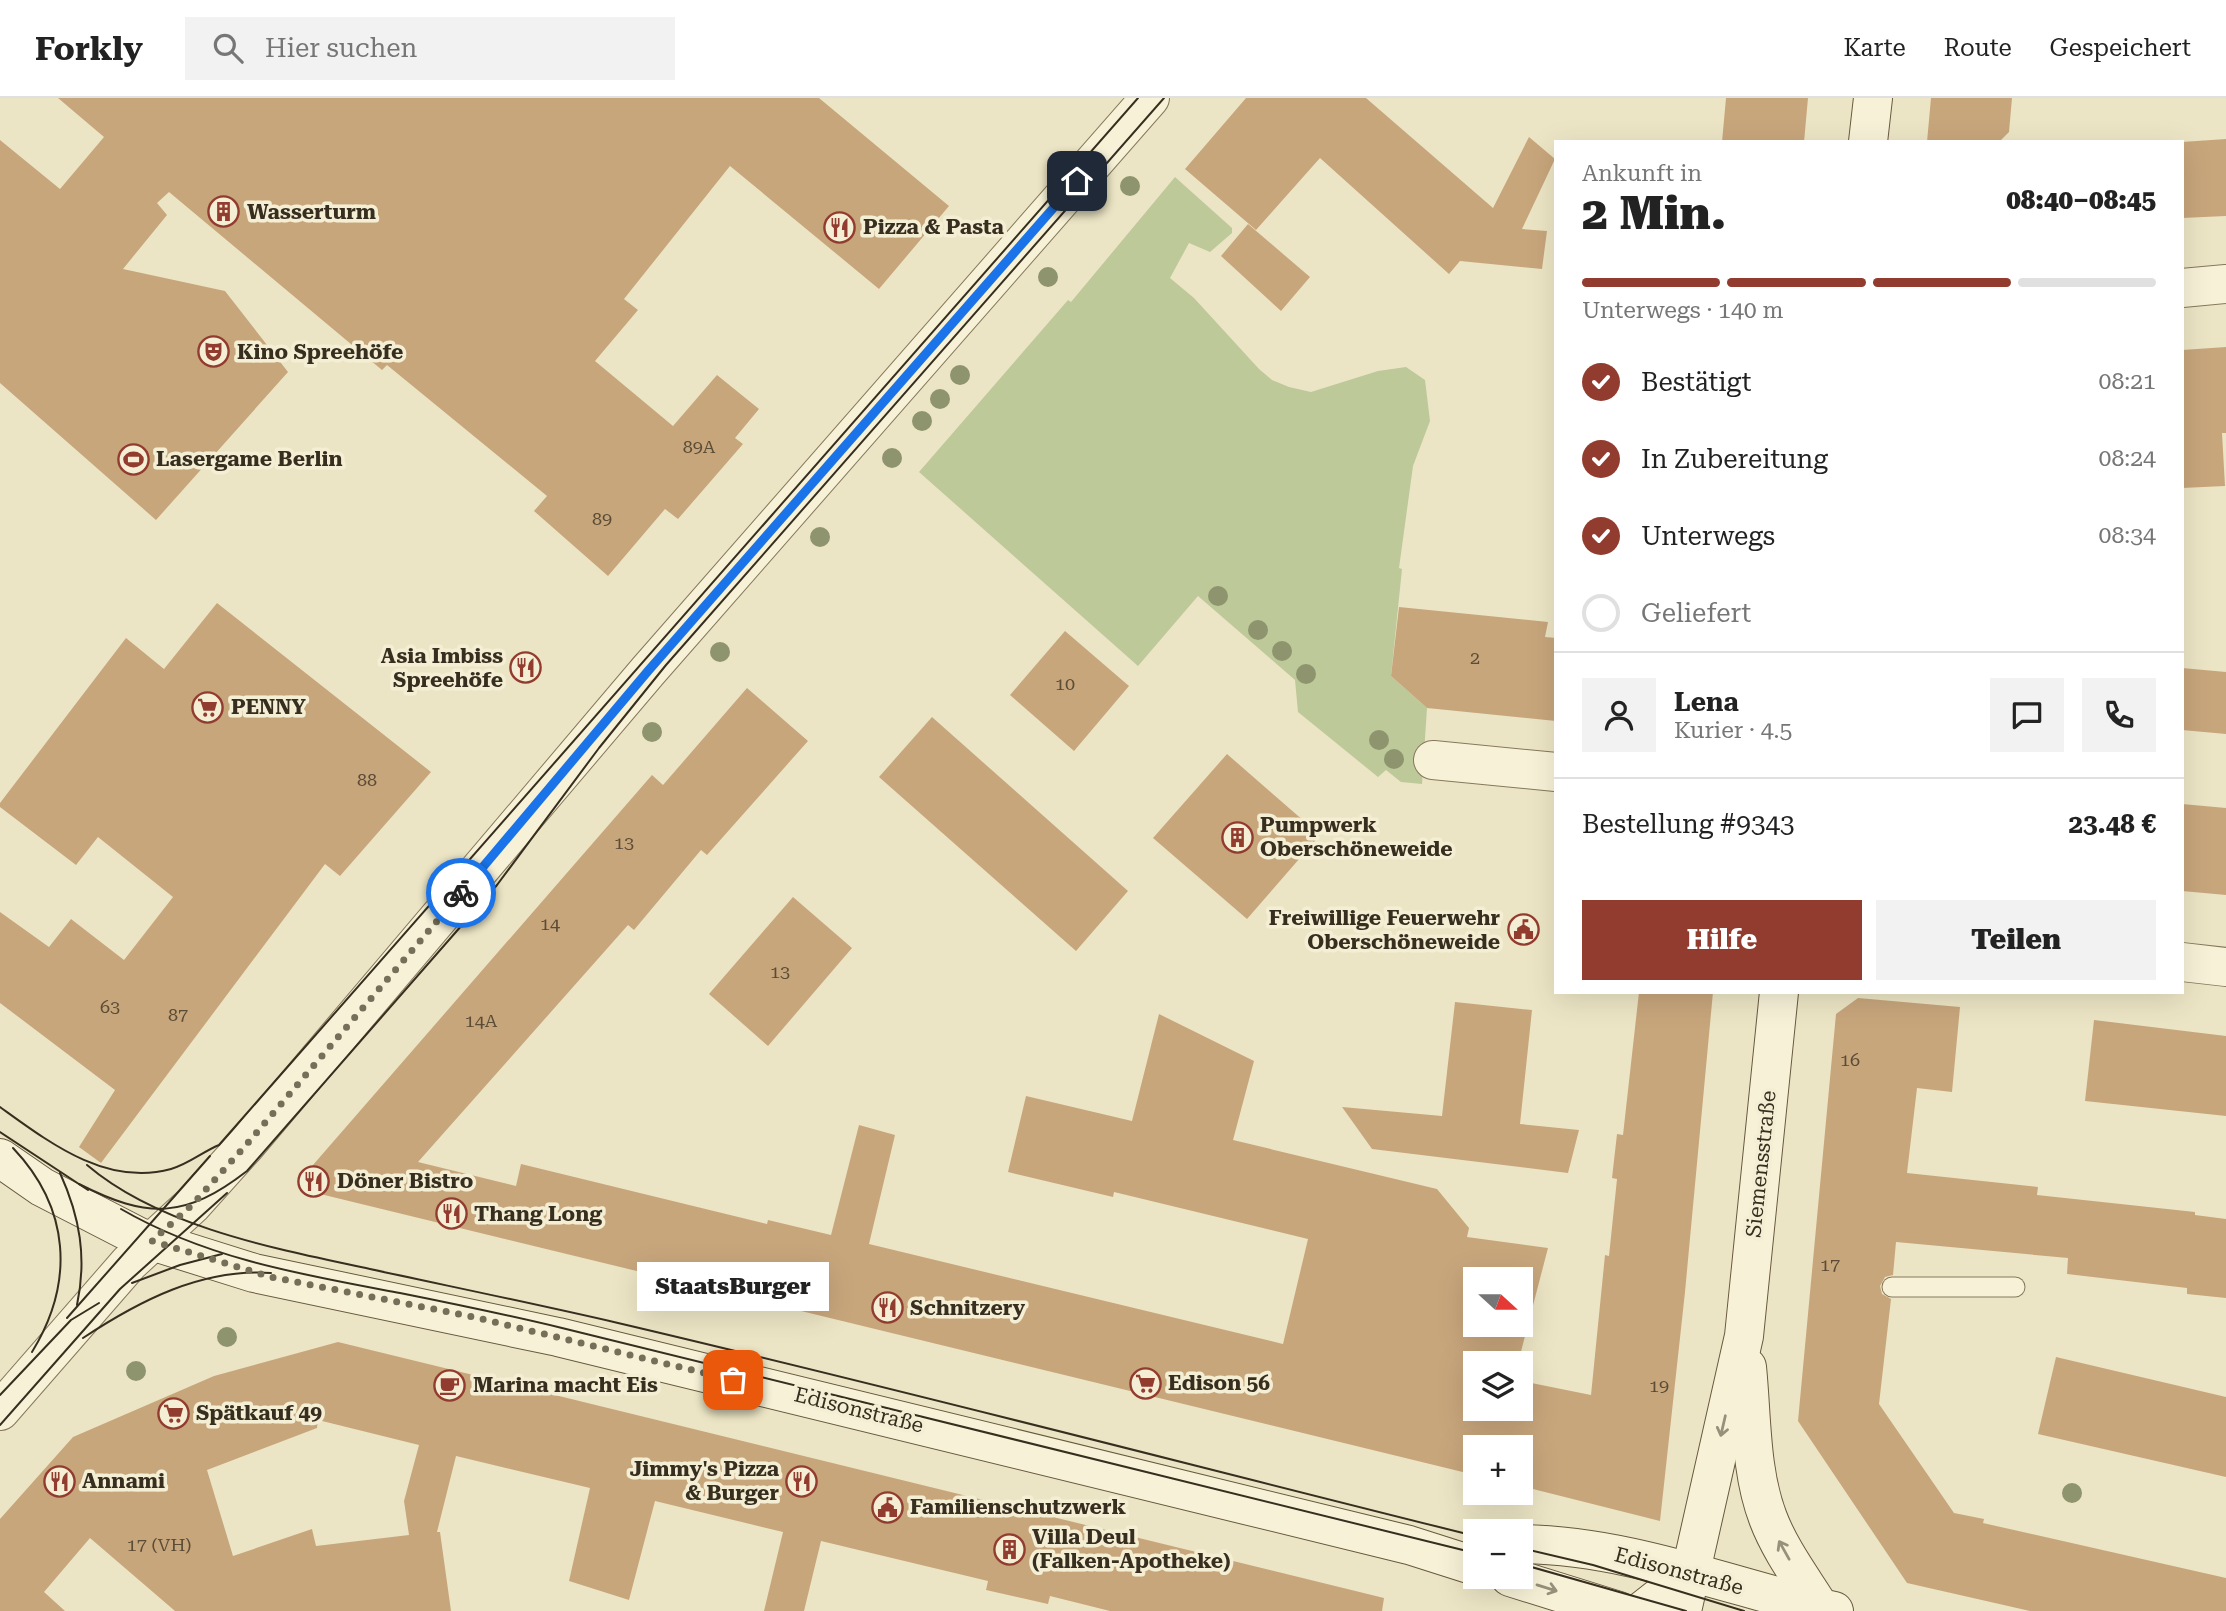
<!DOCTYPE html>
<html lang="de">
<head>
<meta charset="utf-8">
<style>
  :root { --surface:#fff; --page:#f2f2f2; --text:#222; --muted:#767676; --line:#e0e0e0; --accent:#923c2f }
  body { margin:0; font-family:"Roboto Serif",serif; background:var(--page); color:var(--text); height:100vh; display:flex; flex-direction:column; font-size:26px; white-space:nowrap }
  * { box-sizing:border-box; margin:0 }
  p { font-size:23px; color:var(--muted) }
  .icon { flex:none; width:38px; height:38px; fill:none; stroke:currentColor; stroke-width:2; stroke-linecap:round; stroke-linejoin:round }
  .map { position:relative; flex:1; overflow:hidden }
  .side { position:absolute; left:1554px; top:42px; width:630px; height:854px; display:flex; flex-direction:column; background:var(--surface); border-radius:0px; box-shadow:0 7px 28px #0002 }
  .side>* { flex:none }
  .needle { width:46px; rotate:111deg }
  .tools { position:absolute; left:1463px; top:1169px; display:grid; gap:14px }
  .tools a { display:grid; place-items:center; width:70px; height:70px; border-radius:0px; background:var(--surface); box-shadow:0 7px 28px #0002; font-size:35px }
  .pin { position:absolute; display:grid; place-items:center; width:60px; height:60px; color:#fff; margin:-30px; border-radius:14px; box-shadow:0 4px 10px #0006 }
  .courier { position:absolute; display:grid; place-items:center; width:70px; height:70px; margin:-35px; border:5px solid #1a73e8; border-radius:50%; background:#fff; color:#222; box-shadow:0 2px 9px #0007 }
  .bubble { position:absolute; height:49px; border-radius:0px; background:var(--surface); box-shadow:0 7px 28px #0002; font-size:23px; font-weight:800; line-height:49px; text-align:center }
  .head em { font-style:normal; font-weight:800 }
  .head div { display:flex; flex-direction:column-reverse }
  .head { display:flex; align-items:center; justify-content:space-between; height:119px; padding:0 28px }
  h1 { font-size:46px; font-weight:800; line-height:52px }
  .bar { display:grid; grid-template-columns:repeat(4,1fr); gap:10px 7px; align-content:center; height:84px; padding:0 28px }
  .bar i { height:9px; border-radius:5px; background:var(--line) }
  .bar .on { background:var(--accent) }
  .bar p { grid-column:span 4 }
  .line { display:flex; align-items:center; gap:18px; padding:0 28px; border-top:2px solid var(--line) }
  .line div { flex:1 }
  .round { display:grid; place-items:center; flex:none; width:74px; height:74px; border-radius:0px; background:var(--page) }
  ol { padding:0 28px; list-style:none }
  li { display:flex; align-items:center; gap:21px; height:77px }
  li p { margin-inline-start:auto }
  li .icon { padding:7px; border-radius:50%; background:var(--accent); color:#fff; stroke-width:4 }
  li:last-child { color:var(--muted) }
  li i { width:38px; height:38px; border:4px solid var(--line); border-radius:50% }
  .button { display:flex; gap:14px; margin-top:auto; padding:14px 28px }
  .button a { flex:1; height:80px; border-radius:0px; background:var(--accent); color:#fff; font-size:28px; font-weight:800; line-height:80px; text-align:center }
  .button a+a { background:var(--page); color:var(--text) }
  header { display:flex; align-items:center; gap:42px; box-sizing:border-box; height:98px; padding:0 35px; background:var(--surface); border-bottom:2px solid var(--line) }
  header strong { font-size:33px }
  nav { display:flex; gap:38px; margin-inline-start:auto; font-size:24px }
  .search { width:490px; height:63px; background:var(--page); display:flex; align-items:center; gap:18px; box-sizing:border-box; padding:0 24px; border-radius:0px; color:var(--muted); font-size:26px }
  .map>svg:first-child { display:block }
  .green { fill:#bdc999 }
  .building { fill:#c8a67c; fill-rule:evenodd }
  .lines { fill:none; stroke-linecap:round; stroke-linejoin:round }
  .service-casing { stroke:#86785c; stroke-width:21 }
  .minor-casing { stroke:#86785c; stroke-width:40 }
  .tertiary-casing { stroke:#86785c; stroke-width:40 }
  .secondary-casing { stroke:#68593f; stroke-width:40 }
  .service { stroke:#f7f2d7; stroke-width:19 }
  .minor { stroke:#f7f2d7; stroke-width:38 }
  .tertiary { stroke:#f7f2d7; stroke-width:38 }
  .secondary { stroke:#f7f2d7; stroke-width:38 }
  .tram { stroke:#372e1f; stroke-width:2 }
  .tree { fill:#8e946e }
  .oneway { stroke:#97907b }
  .done { stroke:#766e59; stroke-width:7; stroke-dasharray:0 12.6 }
  .route { stroke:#1a73e8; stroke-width:9 }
  .labels { text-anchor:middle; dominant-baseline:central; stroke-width:7; stroke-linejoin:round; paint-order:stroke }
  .number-label { font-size:18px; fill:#5b4c36 }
  .poi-label { font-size:21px; font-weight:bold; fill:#372e1f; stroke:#f4efd4; text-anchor:start }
  .street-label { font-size:21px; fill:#372e1f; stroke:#f4efd4 }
</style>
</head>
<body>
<header>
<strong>Forkly</strong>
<div class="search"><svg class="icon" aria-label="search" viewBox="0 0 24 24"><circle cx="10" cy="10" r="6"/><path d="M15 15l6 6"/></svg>Hier suchen</div>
<nav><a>Karte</a><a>Route</a><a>Gespeichert</a></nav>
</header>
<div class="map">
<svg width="2226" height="1513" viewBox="0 0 2226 1513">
  <rect width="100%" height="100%" fill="#ece5c5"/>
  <polygon class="green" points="1175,79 1232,130 1232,135 1210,154 1189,145 1170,180 1194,200 1259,271 1272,282 1289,289 1311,294 1378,273 1406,269 1425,282 1430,323 1413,368 1399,470 1402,471 1391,578 1427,610 1422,686 1401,684 1386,672 1378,679 1298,614 1295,582 1198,498 1138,568 919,374 1068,202 1071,204"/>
  <g class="building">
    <polygon points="58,0 819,0 949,108 879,191 730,68 624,201 638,212 595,263 673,328 717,277 759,311 735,340 743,346 678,421 665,411 608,478 534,413 547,398 387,267 382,272 169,94 157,105 167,117 123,171 225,193 288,274 156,422 0,285 0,42 60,91 104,39"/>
    <polygon points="1246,0 1366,0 1493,110 1529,39 1555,61 1522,131 1547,133 1542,171 1460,163 1449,176 1320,60 1256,132 1185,71"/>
    <polygon points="1726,0 1808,0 1804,44 1722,44"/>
    <polygon points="1931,0 2012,0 2009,34 1999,44 1927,44"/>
    <polygon points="2226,41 2226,118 2182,120 2182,44"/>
    <polygon points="1248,126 1310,179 1281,213 1221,158"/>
    <polygon points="2226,249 2226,335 2222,335 2225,388 2182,390 2182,252"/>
    <polygon points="217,505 431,674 340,778 325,766 101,1065 79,1049 115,992 0,905 0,814 49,849 71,821 124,862 173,799 98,739 76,767 0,709 0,705 126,540 164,571"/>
    <polygon points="1399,509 1548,524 1545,539 1556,540 1556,623 1427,610 1391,578"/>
    <polygon points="1065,533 1129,588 1074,653 1010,597"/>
    <polygon points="2182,570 2226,574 2226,636 2182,632"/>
    <path d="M747,590L808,643L707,757L701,752L634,832L628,827L418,1064L516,1088L521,1066L767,1126L768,1122L831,1137L859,1027L895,1037L869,1146L1283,1246L1308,1141L1114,1094L1113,1099L1008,1074L1026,998L1132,1023L1159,916L1254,963L1233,1042L1437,1091L1469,1130L1467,1139L1548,1150L1518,1265H1475V1311H1521V1283L1591,1297L1605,1157L1609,1158L1617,1081L1612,1080L1617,1036L1623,1037L1639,894H1713L1685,1194L1660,1423L1521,1388V1349H1475V1377L312,1094L306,1075L652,677L663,687ZM1475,1181H1521V1227H1475Z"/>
    <polygon points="932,619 1128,793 1076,853 879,679"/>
    <polygon points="1227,656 1320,737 1247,821 1153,740"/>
    <polygon points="2182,706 2226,710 2226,797 2182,793"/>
    <polygon points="793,799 852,850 768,948 709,896"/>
    <polygon points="1858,900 1960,909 1952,994 1917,990 1907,1075 2038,1089 2037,1097 2195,1114 2195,1117 2226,1121 2226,1200 2187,1196 2187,1190 2067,1176 2068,1160 1896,1144 1893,1177 1885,1179 1880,1188 1882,1196 1891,1201 1879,1306 1954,1415 1984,1421 1983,1425 2226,1480 2226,1513 2030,1513 1907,1485 1798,1323 1836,916"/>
    <polygon points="1455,904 1532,912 1520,1026 1579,1032 1568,1075 1372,1051 1342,1009 1442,1018"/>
    <polygon points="2094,922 2226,938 2226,1018 2085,1003"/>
    <path d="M338,1244L1384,1500L1382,1513H1110L1050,1498L1048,1506L986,1492L988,1483L821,1443L804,1513H764L783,1434L655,1403L629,1502L569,1483L590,1390L456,1358L437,1434H440L451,1513H175L90,1440L44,1494L65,1513H0V1421L73,1339L214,1278ZM318,1322L419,1347L404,1403L409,1437L316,1448L312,1431L233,1458L207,1372L317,1330Z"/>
    <polygon points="2056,1259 2226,1299 2226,1379 2038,1336"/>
  </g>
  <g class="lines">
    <defs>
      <polyline id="service" points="1892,1189 2015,1189"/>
      <g id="minor">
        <polyline points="2182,190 2226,186"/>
        <polyline points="1433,662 1556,674"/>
        <polyline points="2182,864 2226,869"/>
      </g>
      <polyline id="tertiary" points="0,1313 129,1165 192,1107 246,1047 648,573 1150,0"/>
      <g id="secondary">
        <polyline points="1868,44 1873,0"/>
        <polyline points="0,1060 42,1089 139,1139 254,1175 558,1239 1409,1447 1475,1468"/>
        <path d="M1747,1269C1752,1318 1750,1373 1768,1420C1780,1452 1802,1481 1820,1510"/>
        <path d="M1521,1446C1626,1447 1732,1489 1834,1513"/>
        <polyline points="1510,1479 1619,1513"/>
        <polyline points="1642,1513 1689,1476"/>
        <polyline points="1682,1513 1744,1238 1779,894"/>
      </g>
    </defs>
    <use href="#service" class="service-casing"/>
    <use href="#minor" class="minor-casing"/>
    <use href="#tertiary" class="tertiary-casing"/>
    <use href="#secondary" class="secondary-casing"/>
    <use href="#service" class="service"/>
    <use href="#minor" class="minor"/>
    <use href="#tertiary" class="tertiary"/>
    <use href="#secondary" class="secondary"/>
    <g class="tram">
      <path d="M0,1009C50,1045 107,1089 171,1071C189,1066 202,1054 219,1047L1138,0"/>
      <polyline points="0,1034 88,1092"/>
      <path d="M13,1050C70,1110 75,1184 32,1254"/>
      <path d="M87,1067C161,1130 278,1151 370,1171C453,1189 536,1206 618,1225C904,1292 1190,1367 1475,1438"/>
      <path d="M60,1075C80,1119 87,1160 77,1207"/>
      <path d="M79,1086C148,1121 185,1121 247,1073L497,787L599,650L666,567L1164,0"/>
      <path d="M121,1111C207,1161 304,1177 400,1195C455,1206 508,1217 562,1230L1475,1455"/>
      <polyline points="132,1185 180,1167 222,1156"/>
      <polyline points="67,1220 210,1058"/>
      <path d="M83,1240C139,1203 202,1170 271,1175"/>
      <polyline points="0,1297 71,1222 99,1205"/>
      <polyline points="0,1327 120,1191 227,1095"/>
      <polyline points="1521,1450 1593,1467 1744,1513"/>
      <polyline points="1521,1466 1686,1513"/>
    </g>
  </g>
  <g class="tree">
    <circle cx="1130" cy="88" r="10"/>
    <circle cx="1048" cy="179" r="10"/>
    <circle cx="960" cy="277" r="10"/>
    <circle cx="940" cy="301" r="10"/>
    <circle cx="922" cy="323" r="10"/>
    <circle cx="892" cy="360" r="10"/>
    <circle cx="820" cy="439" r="10"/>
    <circle cx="1218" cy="498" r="10"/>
    <circle cx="1258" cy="532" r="10"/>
    <circle cx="1282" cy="553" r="10"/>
    <circle cx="720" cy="554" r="10"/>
    <circle cx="1306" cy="576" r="10"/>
    <circle cx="652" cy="634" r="10"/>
    <circle cx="1379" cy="642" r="10"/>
    <circle cx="1394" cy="661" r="10"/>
    <circle cx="227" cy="1239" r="10"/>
    <circle cx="136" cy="1273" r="10"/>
    <circle cx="2072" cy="1395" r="10"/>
  </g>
  <defs><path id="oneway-shaft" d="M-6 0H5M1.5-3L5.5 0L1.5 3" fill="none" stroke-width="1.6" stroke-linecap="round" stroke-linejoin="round" transform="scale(1.75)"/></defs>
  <g class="oneway">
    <use href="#oneway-shaft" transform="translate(1723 1328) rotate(103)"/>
    <use href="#oneway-shaft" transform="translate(1784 1452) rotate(-119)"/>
    <use href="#oneway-shaft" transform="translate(1547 1490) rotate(17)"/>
  </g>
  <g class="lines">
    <polyline class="done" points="461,795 246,1047 192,1107 152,1143 271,1179 474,1219 733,1282"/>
    <polyline class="route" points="461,795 648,573 1077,83"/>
  </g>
  <defs>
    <symbol id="building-ring" viewBox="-11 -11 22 22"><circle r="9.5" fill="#f4efd4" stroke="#923c2f" stroke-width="1.5"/><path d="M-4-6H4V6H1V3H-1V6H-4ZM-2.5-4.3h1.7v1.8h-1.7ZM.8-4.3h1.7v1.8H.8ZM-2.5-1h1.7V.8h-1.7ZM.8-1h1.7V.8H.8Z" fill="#923c2f"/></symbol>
    <symbol id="restaurant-ring" viewBox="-11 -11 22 22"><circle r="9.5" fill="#f4efd4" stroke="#923c2f" stroke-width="1.5"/><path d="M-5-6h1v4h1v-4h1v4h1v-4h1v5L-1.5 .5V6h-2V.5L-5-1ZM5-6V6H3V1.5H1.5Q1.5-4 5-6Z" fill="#923c2f"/></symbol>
    <symbol id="theatre-ring" viewBox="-11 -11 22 22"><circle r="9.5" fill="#f4efd4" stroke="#923c2f" stroke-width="1.5"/><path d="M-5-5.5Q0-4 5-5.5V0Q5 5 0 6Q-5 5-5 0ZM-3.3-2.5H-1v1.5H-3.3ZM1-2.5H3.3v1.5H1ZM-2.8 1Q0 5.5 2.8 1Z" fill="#923c2f"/></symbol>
    <symbol id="stadium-ring" viewBox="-11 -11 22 22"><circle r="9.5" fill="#f4efd4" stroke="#923c2f" stroke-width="1.5"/><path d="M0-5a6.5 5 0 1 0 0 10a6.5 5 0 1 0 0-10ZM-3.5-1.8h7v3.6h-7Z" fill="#923c2f"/></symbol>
    <symbol id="supermarket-ring" viewBox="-11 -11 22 22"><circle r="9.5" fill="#f4efd4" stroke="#923c2f" stroke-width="1.5"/><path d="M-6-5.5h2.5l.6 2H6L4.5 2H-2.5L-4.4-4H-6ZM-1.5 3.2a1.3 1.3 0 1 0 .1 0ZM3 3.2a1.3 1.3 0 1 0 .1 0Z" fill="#923c2f"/></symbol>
    <symbol id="civic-ring" viewBox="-11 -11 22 22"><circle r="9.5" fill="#f4efd4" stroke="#923c2f" stroke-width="1.5"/><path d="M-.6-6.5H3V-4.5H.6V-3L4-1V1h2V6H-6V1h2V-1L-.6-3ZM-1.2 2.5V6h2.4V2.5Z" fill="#923c2f"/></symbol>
    <symbol id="cafe-ring" viewBox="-11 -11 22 22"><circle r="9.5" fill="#f4efd4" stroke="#923c2f" stroke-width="1.5"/><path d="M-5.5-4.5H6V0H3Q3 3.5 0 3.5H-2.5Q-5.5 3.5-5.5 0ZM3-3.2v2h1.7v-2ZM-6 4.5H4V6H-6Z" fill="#923c2f"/></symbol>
  </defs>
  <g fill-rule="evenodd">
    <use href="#building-ring" x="206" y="96" width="35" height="35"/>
    <use href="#restaurant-ring" x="822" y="112" width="35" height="35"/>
    <use href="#theatre-ring" x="196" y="236" width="35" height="35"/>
    <use href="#stadium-ring" x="116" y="344" width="35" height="35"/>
    <use href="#restaurant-ring" x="508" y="552" width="35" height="35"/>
    <use href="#supermarket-ring" x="190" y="592" width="35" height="35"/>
    <use href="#building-ring" x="1220" y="722" width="35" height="35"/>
    <use href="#civic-ring" x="1506" y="814" width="35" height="35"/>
    <use href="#restaurant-ring" x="296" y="1066" width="35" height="35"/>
    <use href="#restaurant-ring" x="434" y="1098" width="35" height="35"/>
    <use href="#restaurant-ring" x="870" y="1192" width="35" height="35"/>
    <use href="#supermarket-ring" x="1128" y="1268" width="35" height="35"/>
    <use href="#cafe-ring" x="432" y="1270" width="35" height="35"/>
    <use href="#supermarket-ring" x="156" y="1298" width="35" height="35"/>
    <use href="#restaurant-ring" x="42" y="1366" width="35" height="35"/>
    <use href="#restaurant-ring" x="784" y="1366" width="35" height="35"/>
    <use href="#civic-ring" x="870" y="1392" width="35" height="35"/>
    <use href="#building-ring" x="992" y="1434" width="35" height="35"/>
  </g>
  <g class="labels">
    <g class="number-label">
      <text x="699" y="348">89A</text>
      <text x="602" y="420">89</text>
      <text x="1475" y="559">2</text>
      <text x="1065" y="585">10</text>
      <text x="367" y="681">88</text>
      <text x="624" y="744">13</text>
      <text x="550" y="825">14</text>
      <text x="780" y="873">13</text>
      <text x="110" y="908">63</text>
      <text x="178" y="916">87</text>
      <text x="481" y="922">14A</text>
      <text x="1850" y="961">16</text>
      <text x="1830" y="1166">17</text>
      <text x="1659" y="1287">19</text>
      <text x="159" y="1446">17 (VH)</text>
    </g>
    <g class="poi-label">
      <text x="247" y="114">Wasserturm</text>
      <text x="863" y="129">Pizza &amp; Pasta</text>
      <text x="237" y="254">Kino Spreehöfe</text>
      <text x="156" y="361">Lasergame Berlin</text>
      <text x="503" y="558" text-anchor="end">Asia Imbiss<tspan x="503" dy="24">Spreehöfe</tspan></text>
      <text x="231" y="609">PENNY</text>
      <text x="1260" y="727">Pumpwerk<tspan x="1260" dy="24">Oberschöneweide</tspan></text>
      <text x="1500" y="820" text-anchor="end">Freiwillige Feuerwehr<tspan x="1500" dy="24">Oberschöneweide</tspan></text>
      <text x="337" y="1083">Döner Bistro</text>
      <text x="474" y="1116">Thang Long</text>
      <text x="910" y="1210">Schnitzery</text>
      <text x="1168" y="1285">Edison 56</text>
      <text x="473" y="1287">Marina macht Eis</text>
      <text x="196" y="1315">Spätkauf 49</text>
      <text x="779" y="1371" text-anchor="end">Jimmy's Pizza<tspan x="779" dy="24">&amp; Burger</tspan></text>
      <text x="82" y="1383">Annami</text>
      <text x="910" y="1409">Familienschutzwerk</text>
      <text x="1032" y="1439">Villa Deul<tspan x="1032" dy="24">(Falken-Apotheke)</tspan></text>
    </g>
    <g class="street-label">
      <text transform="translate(1761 1066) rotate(-84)">Siemensstraße</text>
      <text transform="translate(859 1312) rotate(14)">Edisonstraße</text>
      <text transform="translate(1679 1473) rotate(15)">Edisonstraße</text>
    </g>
  </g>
</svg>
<div class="tools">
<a><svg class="needle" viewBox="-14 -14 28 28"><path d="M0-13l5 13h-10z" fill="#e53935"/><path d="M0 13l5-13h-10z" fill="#767676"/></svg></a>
<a><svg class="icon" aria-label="layers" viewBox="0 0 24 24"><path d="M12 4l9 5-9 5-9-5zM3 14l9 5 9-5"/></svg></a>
<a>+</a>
<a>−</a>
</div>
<div class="pin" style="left:733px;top:1282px;background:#ea580c"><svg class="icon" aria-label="bag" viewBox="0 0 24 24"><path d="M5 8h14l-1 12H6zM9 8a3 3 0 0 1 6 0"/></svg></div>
<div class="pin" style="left:1077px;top:83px;background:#1f2937"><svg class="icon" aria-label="home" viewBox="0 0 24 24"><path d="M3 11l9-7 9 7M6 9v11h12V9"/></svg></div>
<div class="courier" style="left:461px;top:795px"><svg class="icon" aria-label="bike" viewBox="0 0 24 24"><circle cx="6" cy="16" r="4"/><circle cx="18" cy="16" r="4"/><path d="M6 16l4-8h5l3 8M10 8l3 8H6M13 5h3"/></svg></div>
<div class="bubble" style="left:637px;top:1164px;width:192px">StaatsBurger</div>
<section class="side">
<div class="head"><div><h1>2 Min.</h1><p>Ankunft in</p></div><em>08:40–08:45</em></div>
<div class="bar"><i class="on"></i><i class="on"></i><i class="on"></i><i></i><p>Unterwegs · 140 m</p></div>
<ol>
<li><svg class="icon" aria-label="check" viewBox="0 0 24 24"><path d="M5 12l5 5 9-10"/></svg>Bestätigt<p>08:21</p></li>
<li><svg class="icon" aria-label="check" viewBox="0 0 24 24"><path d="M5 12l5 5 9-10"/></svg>In Zubereitung<p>08:24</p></li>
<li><svg class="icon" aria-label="check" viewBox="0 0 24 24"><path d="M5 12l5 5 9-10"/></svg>Unterwegs<p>08:34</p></li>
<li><i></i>Geliefert</li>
</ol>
<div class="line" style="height:126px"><a class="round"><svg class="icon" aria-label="person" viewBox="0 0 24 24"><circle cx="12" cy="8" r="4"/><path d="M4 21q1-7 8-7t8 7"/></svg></a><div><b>Lena</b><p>Kurier · 4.5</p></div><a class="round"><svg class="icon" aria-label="chat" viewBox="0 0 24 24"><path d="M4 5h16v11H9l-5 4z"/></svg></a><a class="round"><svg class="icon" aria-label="phone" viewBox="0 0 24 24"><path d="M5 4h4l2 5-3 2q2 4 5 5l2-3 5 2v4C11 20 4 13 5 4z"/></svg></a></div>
<div class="line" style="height:91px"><div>Bestellung #9343</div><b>23.48 €</b></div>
<div class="button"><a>Hilfe</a><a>Teilen</a></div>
</section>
</div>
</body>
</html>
